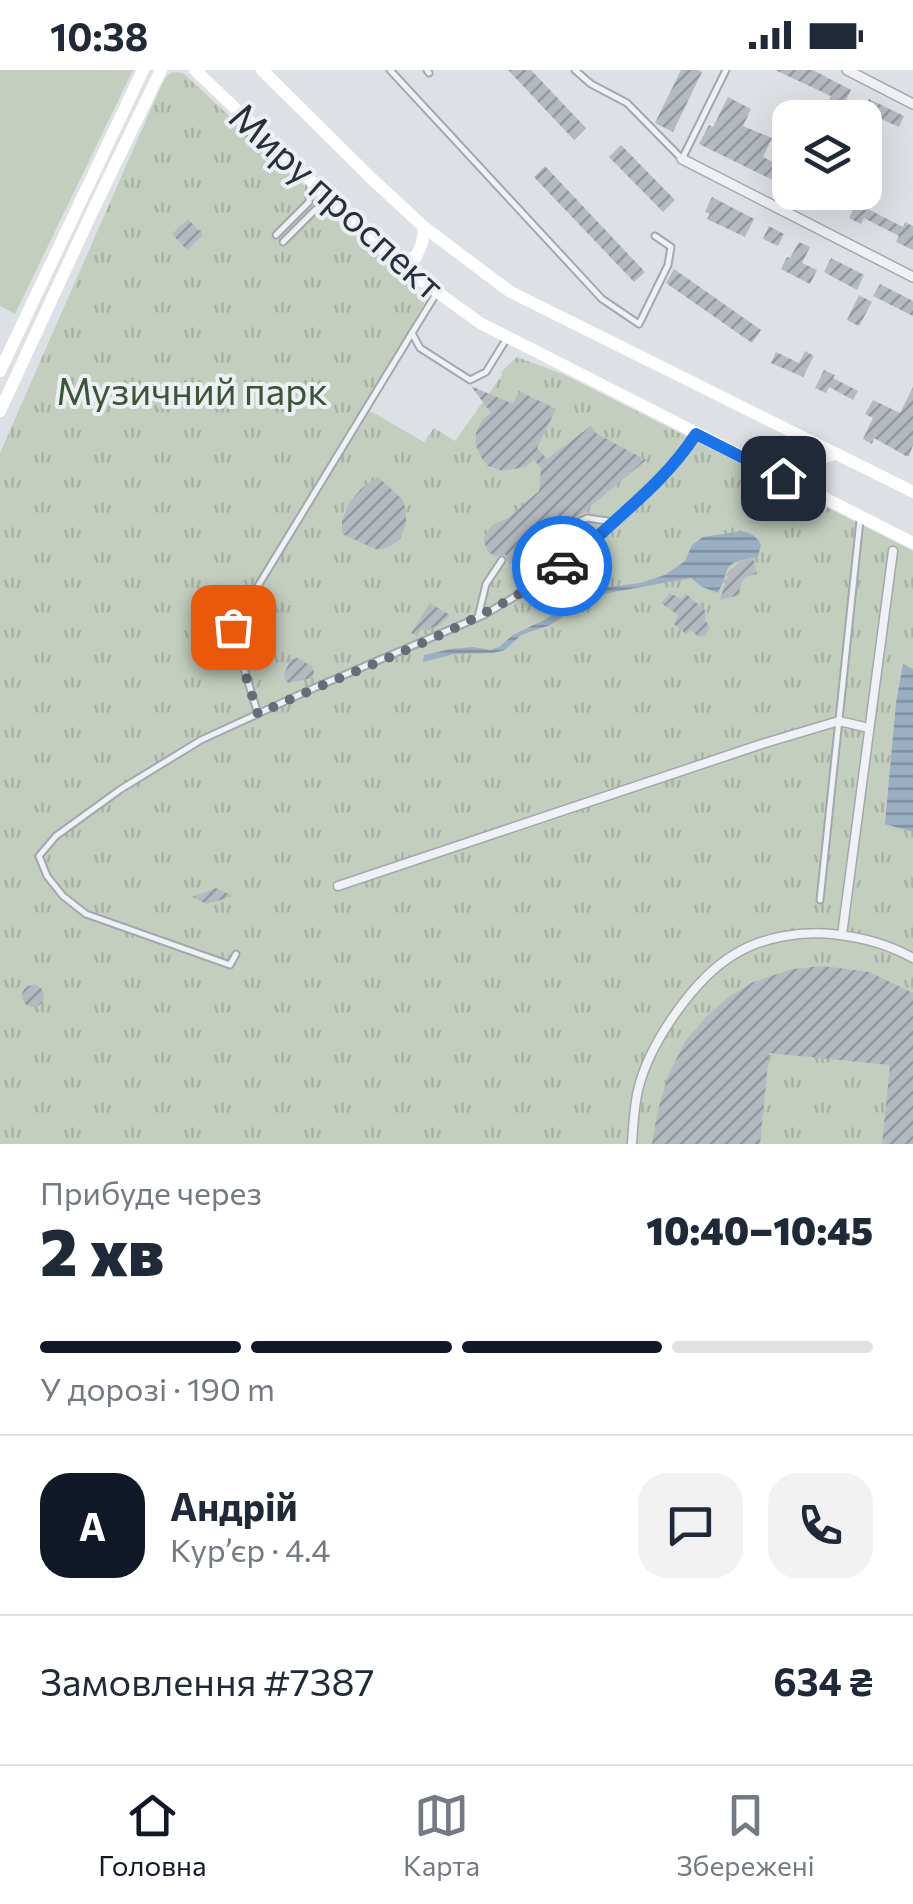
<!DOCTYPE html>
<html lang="uk">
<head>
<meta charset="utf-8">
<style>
  :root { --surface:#fff; --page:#f2f2f3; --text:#1f2937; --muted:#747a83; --line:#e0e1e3; --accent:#111827 }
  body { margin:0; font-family:Commissioner,sans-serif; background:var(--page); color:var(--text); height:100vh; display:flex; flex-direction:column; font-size:38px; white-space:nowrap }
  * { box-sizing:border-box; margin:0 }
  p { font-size:32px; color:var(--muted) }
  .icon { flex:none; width:55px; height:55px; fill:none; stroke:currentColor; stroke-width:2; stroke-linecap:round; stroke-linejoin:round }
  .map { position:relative; height:1074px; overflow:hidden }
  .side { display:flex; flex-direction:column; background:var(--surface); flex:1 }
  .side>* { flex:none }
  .tools { position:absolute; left:772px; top:30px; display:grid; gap:20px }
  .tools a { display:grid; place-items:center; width:110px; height:110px; border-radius:20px; background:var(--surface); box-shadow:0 10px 40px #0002; font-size:50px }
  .pin { position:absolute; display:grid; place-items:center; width:85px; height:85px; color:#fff; margin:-42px; border-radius:20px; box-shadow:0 5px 15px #0006 }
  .courier { position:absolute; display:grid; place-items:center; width:100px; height:100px; margin:-50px; border:8px solid #1a73e8; border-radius:50%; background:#fff; color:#222; box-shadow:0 2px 12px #0007 }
  .headline em { font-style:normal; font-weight:800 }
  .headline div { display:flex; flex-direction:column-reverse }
  .headline { display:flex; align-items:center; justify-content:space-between; height:170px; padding:0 40px }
  h1 { font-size:65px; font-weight:800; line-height:75px }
  .bar { display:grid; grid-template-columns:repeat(4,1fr); gap:15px 10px; align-content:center; height:120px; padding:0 40px }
  .bar i { height:12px; border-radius:8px; background:var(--line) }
  .bar .active { background:var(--accent) }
  .bar p { grid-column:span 4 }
  .line { display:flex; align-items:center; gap:25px; padding:0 40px; border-top:2px solid var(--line) }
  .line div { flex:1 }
  .round { display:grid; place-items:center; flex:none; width:105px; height:105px; border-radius:30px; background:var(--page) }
  .status { display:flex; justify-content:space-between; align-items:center; height:70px; padding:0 50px; background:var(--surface); direction:ltr }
  .status svg { height:28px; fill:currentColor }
  .tabs { display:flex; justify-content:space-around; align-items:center; height:140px; border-top:2px solid var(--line); background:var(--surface); font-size:28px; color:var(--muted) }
  .tabs a { display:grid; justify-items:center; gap:5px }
  .tabs .active { color:var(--accent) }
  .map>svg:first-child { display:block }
  .grass { fill:#c3cebf }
  .park { fill:url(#park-tufts) }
  .water { fill:url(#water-rules) }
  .building { fill:url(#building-hatch) }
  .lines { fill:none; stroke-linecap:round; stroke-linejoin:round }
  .service-casing { stroke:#a3a8ae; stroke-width:9 }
  .pedestrian-casing { stroke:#a3a8ae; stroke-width:11 }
  .minor-casing { stroke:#a3a8ae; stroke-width:12 }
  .service { stroke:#eff1f4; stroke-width:5 }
  .pedestrian { stroke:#eff1f4; stroke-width:8 }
  .minor { stroke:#eff1f4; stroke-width:9 }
  .secondary { stroke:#fff; stroke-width:12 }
  .done { stroke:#676d76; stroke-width:10; stroke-dasharray:0 18 }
  .route { stroke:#1a73e8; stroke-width:12 }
  .labels { text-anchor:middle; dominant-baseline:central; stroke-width:8; stroke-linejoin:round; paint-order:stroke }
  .street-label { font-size:38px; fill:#282f3a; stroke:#eceff3 }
  .park-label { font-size:38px; fill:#3d5537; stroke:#eceff3 }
</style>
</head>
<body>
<div class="status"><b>10:38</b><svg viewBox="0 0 49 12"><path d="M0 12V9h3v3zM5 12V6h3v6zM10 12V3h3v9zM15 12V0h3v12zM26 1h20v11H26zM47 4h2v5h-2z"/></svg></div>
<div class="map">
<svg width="913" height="1074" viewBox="0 0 913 1074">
  <defs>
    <pattern id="park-tufts" width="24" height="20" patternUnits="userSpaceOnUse" patternTransform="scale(2.5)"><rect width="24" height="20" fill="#c3cebf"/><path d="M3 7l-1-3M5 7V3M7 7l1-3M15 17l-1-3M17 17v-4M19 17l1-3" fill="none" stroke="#a8b1a5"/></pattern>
    <pattern id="water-rules" width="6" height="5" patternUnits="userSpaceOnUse" patternTransform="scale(2.5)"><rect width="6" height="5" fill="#9bafc2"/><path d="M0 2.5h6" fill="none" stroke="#7e8f9f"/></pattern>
    <pattern id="building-hatch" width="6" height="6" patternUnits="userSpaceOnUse" patternTransform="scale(2.5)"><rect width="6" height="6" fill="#b5bac1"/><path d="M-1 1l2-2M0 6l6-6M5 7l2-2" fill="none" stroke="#93989e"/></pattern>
  </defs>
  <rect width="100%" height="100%" fill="#dde1e5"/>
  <polygon class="grass" points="0,0 133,0 15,244 0,236"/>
  <polygon class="park" points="173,2 183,3 423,226 424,234 365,338 424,372 434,358 455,371 502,305 501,302 517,287 565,305 913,481 913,1074 0,1074 0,383 162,14 167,6"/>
  <g class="water">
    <path d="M742,461C751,463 756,466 761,474L758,487C718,493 732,498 718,523L702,517L691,508L592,526L578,533L566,545L550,555L521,565L505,580L493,583L455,584L423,592L424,585L451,579L473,577L490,580L499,577L513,565L546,549L584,524L601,518L640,513L665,505L685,491L692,475L703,467Z"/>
    <polygon points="903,594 913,599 913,762 885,754 896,633"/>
  </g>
  <g class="building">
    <polygon points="508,0 531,0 586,58 574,70"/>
    <polygon points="681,0 698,0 702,2 673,62 655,53"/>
    <polygon points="775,0 813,0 851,20 843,36 829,30 831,26"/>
    <polygon points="728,27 751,39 743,56 772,68 763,87 788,100 781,114 699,74 709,55 713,57"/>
    <polygon points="869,29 904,46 899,57 881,49 865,82 863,39"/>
    <polygon points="621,75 675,130 663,142 609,87"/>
    <polygon points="545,96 645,202 634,212 534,107"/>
    <polygon points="868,106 880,112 868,139 903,157 905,152 913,156 913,180 896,172 899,166 864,148 861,154 849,148 861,122 865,122 865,111"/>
    <polygon points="712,127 754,149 745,167 707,149 710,144 705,142"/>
    <polygon points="188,149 203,165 187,180 172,164"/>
    <polygon points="769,156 784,164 778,176 763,169"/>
    <polygon points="799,172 810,177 802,193 817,200 810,214 781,199 787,187 790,188"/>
    <polygon points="831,188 864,205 857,220 824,202"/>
    <polygon points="674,199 761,260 752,273 666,213"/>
    <polygon points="880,214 913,231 913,246 873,226"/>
    <polygon points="859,225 872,232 859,256 847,250"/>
    <polygon points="805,281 814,286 803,307 771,293 776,282 799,293"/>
    <polygon points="824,300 835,305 833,308 858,321 853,330 829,317 826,323 815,318"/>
    <polygon points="471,316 513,334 519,321 556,339 537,378 547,389 591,356 597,364 646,390 583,443 568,451 568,459 577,460 580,465 559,480 555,475 556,467 553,464 548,465 541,472 509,494 505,484 496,487 488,482 484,471 485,465 492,455 508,448 539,421 541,398 534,390 525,397 504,401 488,396 482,389 476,376 476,363 482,350 491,343"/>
    <polygon points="913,317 913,375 909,386 906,386 874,368 872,374 863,369 873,348 865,344 873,330 900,343"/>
    <polygon points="378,407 402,429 406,440 406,452 401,468 391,476 383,479 375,479 342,464 342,451 349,433 361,419"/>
    <polygon points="753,488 757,504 746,507 741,513 739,525 720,530 728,506 726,505 741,491"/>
    <polygon points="670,523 681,529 686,524 705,540 705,549 710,558 705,566 698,567 691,560 686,564 674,554 678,545 661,533"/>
    <polygon points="430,533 450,545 439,556 430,558 430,560 421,559 417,567 411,563"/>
    <polygon points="298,588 313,597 314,603 312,608 289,613 285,611 284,604 291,589"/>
    <polygon points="216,818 233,826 207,834 192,827"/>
    <polygon points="823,896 869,902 913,923 913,1074 882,1074 890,995 769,983 760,1074 652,1074 657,1044 668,1006 686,970 705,948 727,928 753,912 793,899"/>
    <circle cx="33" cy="926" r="11"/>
  </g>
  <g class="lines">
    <defs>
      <g id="service">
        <polyline points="390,0 602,229 639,254 668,195 671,177 655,166"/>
        <polyline points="427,0 429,3"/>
        <polyline points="575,0 591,14 627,33 682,89 726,0"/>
        <polyline points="276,165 309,132 310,114"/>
        <polyline points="283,172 316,139 336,139"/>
        <polyline points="436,224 412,263 420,278 470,310 486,302 507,268"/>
        <polyline points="573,455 587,448 614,452"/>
        <polyline points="543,509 543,480 551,470"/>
        <polyline points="478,547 486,514 502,490"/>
        <polyline points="258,644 233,563 233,557 412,263"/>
        <polyline points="820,830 860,450"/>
        <polyline points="236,884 230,895 86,844 63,826 47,806 39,786 56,766 121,719 201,670 314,618 484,545 543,510 586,479 643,427 676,392 697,365"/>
      </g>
      <g id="pedestrian">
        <polyline points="338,816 765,673 839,651 869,658"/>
        <polyline points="842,865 893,481"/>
        <path d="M632,1074C633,1056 634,1038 638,1020C649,974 694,908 735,884C763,867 800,861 832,864C861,867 888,874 913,888"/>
      </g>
      <g id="minor">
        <polyline points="847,0 913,34"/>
        <polyline points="682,89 913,207"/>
      </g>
    </defs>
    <use href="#service" class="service-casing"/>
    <use href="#pedestrian" class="pedestrian-casing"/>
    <use href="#minor" class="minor-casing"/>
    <use href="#service" class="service"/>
    <use href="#pedestrian" class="pedestrian"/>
    <use href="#minor" class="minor"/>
    <g class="secondary">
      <polyline points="195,0 396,192 480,253 913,473"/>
      <polyline points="262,0 372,109 424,157 509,221 913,422"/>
      <polyline points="396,192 416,187 422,173 424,157"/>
      <polyline points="0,301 143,0"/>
      <polyline points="0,341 94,138 161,0"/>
      <path d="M812,423C804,398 811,388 836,384"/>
    </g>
  </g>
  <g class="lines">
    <path class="done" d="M233,557L232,563L258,644C360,596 470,562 562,496"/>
    <path class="route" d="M562,496C581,482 598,466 616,450C645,424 674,398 696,364L783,408"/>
  </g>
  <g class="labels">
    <g class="street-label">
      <text transform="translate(338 130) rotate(42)">Миру проспект</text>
    </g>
    <g class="park-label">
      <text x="192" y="319">Музичний парк</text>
    </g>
  </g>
</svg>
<div class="tools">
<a><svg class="icon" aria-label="layers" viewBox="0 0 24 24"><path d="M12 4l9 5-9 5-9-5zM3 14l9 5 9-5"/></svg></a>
</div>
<div class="pin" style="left:233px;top:557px;background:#ea580c"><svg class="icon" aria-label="bag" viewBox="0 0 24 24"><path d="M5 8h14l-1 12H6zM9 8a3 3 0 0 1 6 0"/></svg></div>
<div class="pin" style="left:783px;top:408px;background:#1f2937"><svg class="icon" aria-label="home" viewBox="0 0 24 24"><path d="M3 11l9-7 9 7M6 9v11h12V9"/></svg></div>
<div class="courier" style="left:562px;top:496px"><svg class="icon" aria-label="car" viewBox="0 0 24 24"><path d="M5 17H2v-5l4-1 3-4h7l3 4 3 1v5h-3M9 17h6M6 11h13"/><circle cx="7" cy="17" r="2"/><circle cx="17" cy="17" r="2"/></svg></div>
</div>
<section class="side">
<div class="headline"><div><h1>2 хв</h1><p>Прибуде через</p></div><em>10:40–10:45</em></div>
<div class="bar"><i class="active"></i><i class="active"></i><i class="active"></i><i></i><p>У дорозі · 190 m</p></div>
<div class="line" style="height:180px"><b class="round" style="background:var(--accent);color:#fff">А</b><div><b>Андрій</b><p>Кур’єр · 4.4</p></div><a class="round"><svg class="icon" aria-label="chat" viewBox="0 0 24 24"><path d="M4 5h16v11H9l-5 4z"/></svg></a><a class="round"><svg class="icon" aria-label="phone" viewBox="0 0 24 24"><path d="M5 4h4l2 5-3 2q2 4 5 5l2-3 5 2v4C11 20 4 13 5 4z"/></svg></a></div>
<div class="line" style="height:130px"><div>Замовлення #7387</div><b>634 ₴</b></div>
</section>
<nav class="tabs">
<a class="active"><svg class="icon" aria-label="home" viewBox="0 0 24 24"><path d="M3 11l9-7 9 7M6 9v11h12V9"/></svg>Головна</a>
<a><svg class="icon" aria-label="map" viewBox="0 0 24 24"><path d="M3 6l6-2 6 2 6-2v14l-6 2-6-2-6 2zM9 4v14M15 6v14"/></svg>Карта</a>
<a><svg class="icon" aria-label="saved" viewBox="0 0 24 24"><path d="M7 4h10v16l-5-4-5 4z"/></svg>Збережені</a>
</nav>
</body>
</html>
